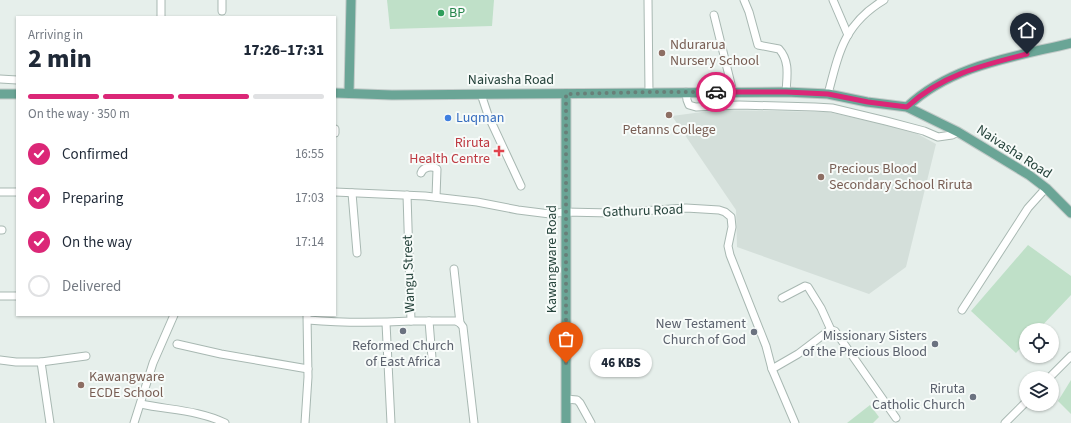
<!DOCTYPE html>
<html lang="en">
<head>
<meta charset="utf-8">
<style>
  :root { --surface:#fff; --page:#f6f6f7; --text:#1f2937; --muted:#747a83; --line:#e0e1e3; --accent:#db2777 }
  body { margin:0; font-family:"Source Sans 3",sans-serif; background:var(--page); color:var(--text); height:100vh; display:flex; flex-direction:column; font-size:15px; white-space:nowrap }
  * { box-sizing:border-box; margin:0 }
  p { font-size:13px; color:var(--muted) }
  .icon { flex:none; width:22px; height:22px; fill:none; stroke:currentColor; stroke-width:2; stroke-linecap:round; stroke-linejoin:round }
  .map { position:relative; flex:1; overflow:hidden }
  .panel { position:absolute; left:16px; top:16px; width:320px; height:300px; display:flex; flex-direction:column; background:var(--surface); border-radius:0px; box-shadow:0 1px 3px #0004 }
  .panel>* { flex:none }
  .tools { position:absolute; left:1019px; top:323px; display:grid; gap:8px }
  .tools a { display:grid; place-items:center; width:40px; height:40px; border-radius:50%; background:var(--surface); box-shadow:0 1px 3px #0004; font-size:20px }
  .pin { position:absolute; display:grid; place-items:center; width:34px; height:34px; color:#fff; margin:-41px -17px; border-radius:50% 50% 50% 0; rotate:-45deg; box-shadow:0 0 4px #0007 }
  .pin .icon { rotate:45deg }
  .courier { position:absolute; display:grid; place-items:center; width:40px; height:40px; margin:-20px; border:3px solid #db2777; border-radius:50%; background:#fff; color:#222; box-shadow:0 1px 5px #0007 }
  .bubble { position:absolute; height:28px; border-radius:14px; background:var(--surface); box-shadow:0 1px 3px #0004; font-size:13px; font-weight:800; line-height:28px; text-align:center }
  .headline em { font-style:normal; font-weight:800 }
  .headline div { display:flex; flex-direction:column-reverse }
  .headline { display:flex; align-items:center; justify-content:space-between; height:68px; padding:0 12px }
  h1 { font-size:26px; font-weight:800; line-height:30px }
  .bar { display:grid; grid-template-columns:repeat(4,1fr); gap:6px 4px; align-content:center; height:48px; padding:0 12px }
  .bar i { height:5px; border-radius:3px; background:var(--line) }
  .bar .active { background:var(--accent) }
  .bar p { grid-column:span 4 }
  ol { padding:0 12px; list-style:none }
  li { display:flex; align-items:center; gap:12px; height:44px }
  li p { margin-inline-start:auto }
  li .icon { padding:4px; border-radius:50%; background:var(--accent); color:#fff; stroke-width:4 }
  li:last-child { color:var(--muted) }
  li i { width:22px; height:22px; border:2px solid var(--line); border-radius:50% }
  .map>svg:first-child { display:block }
  .built { fill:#d4dfda }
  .green { fill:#bfe0c8 }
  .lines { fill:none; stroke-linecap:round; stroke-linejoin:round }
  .minor-casing { stroke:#a8b8b2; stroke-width:9 }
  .major-casing { stroke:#c2cac8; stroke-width:11 }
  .minor { stroke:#fff; stroke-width:7 }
  .major { stroke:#6aa596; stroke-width:9 }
  .done { stroke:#687f78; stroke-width:4; stroke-dasharray:0 7.2 }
  .route { stroke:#db2777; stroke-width:5 }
  .leisure-dot { fill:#2e9e5b; stroke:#f7fbf9; stroke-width:1.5 }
  .education-dot { fill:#8d6e63; stroke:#f7fbf9; stroke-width:1.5 }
  .shop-dot { fill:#3f7fe0; stroke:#f7fbf9; stroke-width:1.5 }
  .health-dot { fill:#e0444e; stroke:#f7fbf9; stroke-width:1.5 }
  .worship-dot { fill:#6b7280; stroke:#f7fbf9; stroke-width:1.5 }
  .labels { text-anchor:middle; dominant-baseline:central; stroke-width:4; stroke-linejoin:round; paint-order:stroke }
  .leisure-label { font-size:14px; fill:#27864d; stroke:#f7fbf9; text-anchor:start }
  .education-label { font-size:14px; fill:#785e54; stroke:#f7fbf9; text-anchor:start }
  .street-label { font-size:14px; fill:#24423a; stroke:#f7fbf9 }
  .shop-label { font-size:14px; fill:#366cbe; stroke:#f7fbf9; text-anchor:start }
  .health-label { font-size:14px; fill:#be3a42; stroke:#f7fbf9; text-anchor:end }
  .worship-label { font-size:14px; fill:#5b616d; stroke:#f7fbf9; text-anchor:end }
</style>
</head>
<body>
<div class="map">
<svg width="1071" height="423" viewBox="0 0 1071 423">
  <rect width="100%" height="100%" fill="#e6efeb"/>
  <polygon class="built" points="717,110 828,112 873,122 916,133 936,144 906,267 869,294 737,247 736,210 672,116"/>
  <g class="green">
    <polygon points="387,0 494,0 492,26 390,29"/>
    <polygon points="1028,245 1071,276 1071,295 1038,330 1026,330 1026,342 1016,353 971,311"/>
    <polygon points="1071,380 1071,414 1058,401"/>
    <polygon points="870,405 879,417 873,423 847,423"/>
  </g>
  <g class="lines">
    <defs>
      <g id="minor">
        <polyline points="222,0 222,11"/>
        <polyline points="648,0 649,92"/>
        <path d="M744,0L749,12L758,45L779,49C790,61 787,76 786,92"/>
        <polyline points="833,0 848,35"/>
        <polyline points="714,15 733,92"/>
        <polyline points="161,17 161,0"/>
        <polyline points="0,79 17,80"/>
        <polyline points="686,92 687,100 689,105 696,107 739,105 815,107 832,108 886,121 924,131 938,137 952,135 958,132"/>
        <polyline points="481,94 488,115 521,186"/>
        <path d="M828,94C839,52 844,24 884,0"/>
        <polyline points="335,129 335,133"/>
        <path d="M421,173C423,167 432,165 437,169L436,197"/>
        <polyline points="0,192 17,192"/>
        <polyline points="335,192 425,196 477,202 518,210 550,214 565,212 611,213 686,208 719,210 725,212 731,217 732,227 728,246 730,255 766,346 772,369 795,423"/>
        <polyline points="352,193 357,253"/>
        <polyline points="407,195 411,321 456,321 460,323 463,327 474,423"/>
        <polyline points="0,230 2,230"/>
        <polyline points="454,269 460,323"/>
        <polyline points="0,296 17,296"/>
        <polyline points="782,298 805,286 808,287 821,308 831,330"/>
        <polyline points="962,310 1028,208 1046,188"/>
        <path d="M308,320C342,323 376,323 411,321"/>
        <polyline points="429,321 432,358"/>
        <polyline points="386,323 391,423"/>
        <polyline points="177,344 221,354 308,369"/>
        <polyline points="0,360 16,362 41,362 50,423"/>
        <polyline points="41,362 86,356"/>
        <polyline points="772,369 798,354 827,332 831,330 835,331 896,418"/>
        <polyline points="1049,378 1071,356"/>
        <polyline points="566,399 577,400 580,403 591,423"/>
        <path d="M141,404C168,410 199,410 225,423"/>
        <polyline points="134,423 153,363 174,315"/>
        <polyline points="305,423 308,377 307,315"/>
        <polyline points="1005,423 1026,402"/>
      </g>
      <g id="major">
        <polyline points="335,93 392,95 786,92 828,94 867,102 907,107 958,132 1029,175 1046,188 1071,213"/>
        <polyline points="349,93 351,0"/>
        <polyline points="0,94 17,94"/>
        <polyline points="566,94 566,423"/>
        <path d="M907,107C951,65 1014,57 1071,43"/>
      </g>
    </defs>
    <use href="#minor" class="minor-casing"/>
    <use href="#major" class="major-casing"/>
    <use href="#minor" class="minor"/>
    <use href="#major" class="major"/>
  </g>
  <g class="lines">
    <polyline class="done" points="566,363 566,94 649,92 716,92"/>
    <path class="route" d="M716,92H786L828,94L868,102L907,107C941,75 983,65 1027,54"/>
  </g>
  <circle class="leisure-dot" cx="441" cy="13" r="4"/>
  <g class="education-dot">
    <circle cx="662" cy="53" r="4"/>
    <circle cx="669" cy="115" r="4"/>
    <circle cx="821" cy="177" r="4"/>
    <circle cx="81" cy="385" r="4"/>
  </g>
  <circle class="shop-dot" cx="448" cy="118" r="4"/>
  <path class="health-dot" d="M497 145h4v4h4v4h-4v4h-4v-4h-4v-4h4z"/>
  <g class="worship-dot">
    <circle cx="403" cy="331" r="4"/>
    <circle cx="754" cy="332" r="4"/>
    <circle cx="935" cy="344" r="4"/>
    <circle cx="973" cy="397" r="4"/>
  </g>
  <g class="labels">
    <g class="leisure-label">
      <text x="449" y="13">BP</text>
    </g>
    <g class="education-label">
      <text x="670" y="45">Ndurarua<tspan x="670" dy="16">Nursery School</tspan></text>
      <text x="669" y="130" text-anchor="middle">Petanns College</text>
      <text x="829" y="169">Precious Blood<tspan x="829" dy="16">Secondary School Riruta</tspan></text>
      <text x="89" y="377">Kawangware<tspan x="89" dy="16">ECDE School</tspan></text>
    </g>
    <g class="street-label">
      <text x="511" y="80">Naivasha Road</text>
      <text transform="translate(1014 152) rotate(33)">Naivasha Road</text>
      <text transform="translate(643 211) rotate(-2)">Gathuru Road</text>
      <text transform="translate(552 259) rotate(-90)">Kawangware Road</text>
      <text transform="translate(409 274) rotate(-92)">Wangu Street</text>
    </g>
    <g class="shop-label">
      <text x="456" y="118">Luqman</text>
    </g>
    <g class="health-label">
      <text x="490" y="143">Riruta<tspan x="490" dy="16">Health Centre</tspan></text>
    </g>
    <g class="worship-label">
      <text x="746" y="324">New Testament<tspan x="746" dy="16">Church of God</tspan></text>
      <text x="927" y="336">Missionary Sisters<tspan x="927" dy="16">of the Precious Blood</tspan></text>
      <text x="403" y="346" text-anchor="middle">Reformed Church<tspan x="403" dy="16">of East Africa</tspan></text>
      <text x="965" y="389">Riruta<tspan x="965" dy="16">Catholic Church</tspan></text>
    </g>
  </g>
</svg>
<div class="tools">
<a><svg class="icon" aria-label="locate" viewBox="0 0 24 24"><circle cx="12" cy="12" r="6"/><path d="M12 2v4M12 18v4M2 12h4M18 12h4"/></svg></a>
<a><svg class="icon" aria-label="layers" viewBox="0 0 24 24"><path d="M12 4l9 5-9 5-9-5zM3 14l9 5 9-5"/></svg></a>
</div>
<div class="pin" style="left:566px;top:363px;background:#ea580c"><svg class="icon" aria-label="bag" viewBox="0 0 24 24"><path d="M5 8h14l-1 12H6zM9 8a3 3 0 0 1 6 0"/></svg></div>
<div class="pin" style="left:1027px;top:54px;background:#1f2937"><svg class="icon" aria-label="home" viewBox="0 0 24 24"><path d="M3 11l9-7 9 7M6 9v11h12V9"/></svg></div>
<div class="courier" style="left:716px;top:92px"><svg class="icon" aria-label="car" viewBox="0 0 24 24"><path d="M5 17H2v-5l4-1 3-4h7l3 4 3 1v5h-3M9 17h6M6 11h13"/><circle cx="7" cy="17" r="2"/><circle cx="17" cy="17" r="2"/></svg></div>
<div class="bubble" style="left:590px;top:349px;width:62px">46 KBS</div>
<section class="panel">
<div class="headline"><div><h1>2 min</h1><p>Arriving in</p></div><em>17:26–17:31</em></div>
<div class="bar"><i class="active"></i><i class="active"></i><i class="active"></i><i></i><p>On the way · 350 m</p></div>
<ol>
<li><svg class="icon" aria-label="check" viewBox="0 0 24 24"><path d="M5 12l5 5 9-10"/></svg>Confirmed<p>16:55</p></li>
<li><svg class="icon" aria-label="check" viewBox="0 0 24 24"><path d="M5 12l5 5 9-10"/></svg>Preparing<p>17:03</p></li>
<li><svg class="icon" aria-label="check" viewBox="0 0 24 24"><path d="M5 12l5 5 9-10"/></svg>On the way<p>17:14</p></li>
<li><i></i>Delivered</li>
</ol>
</section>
</div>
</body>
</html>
